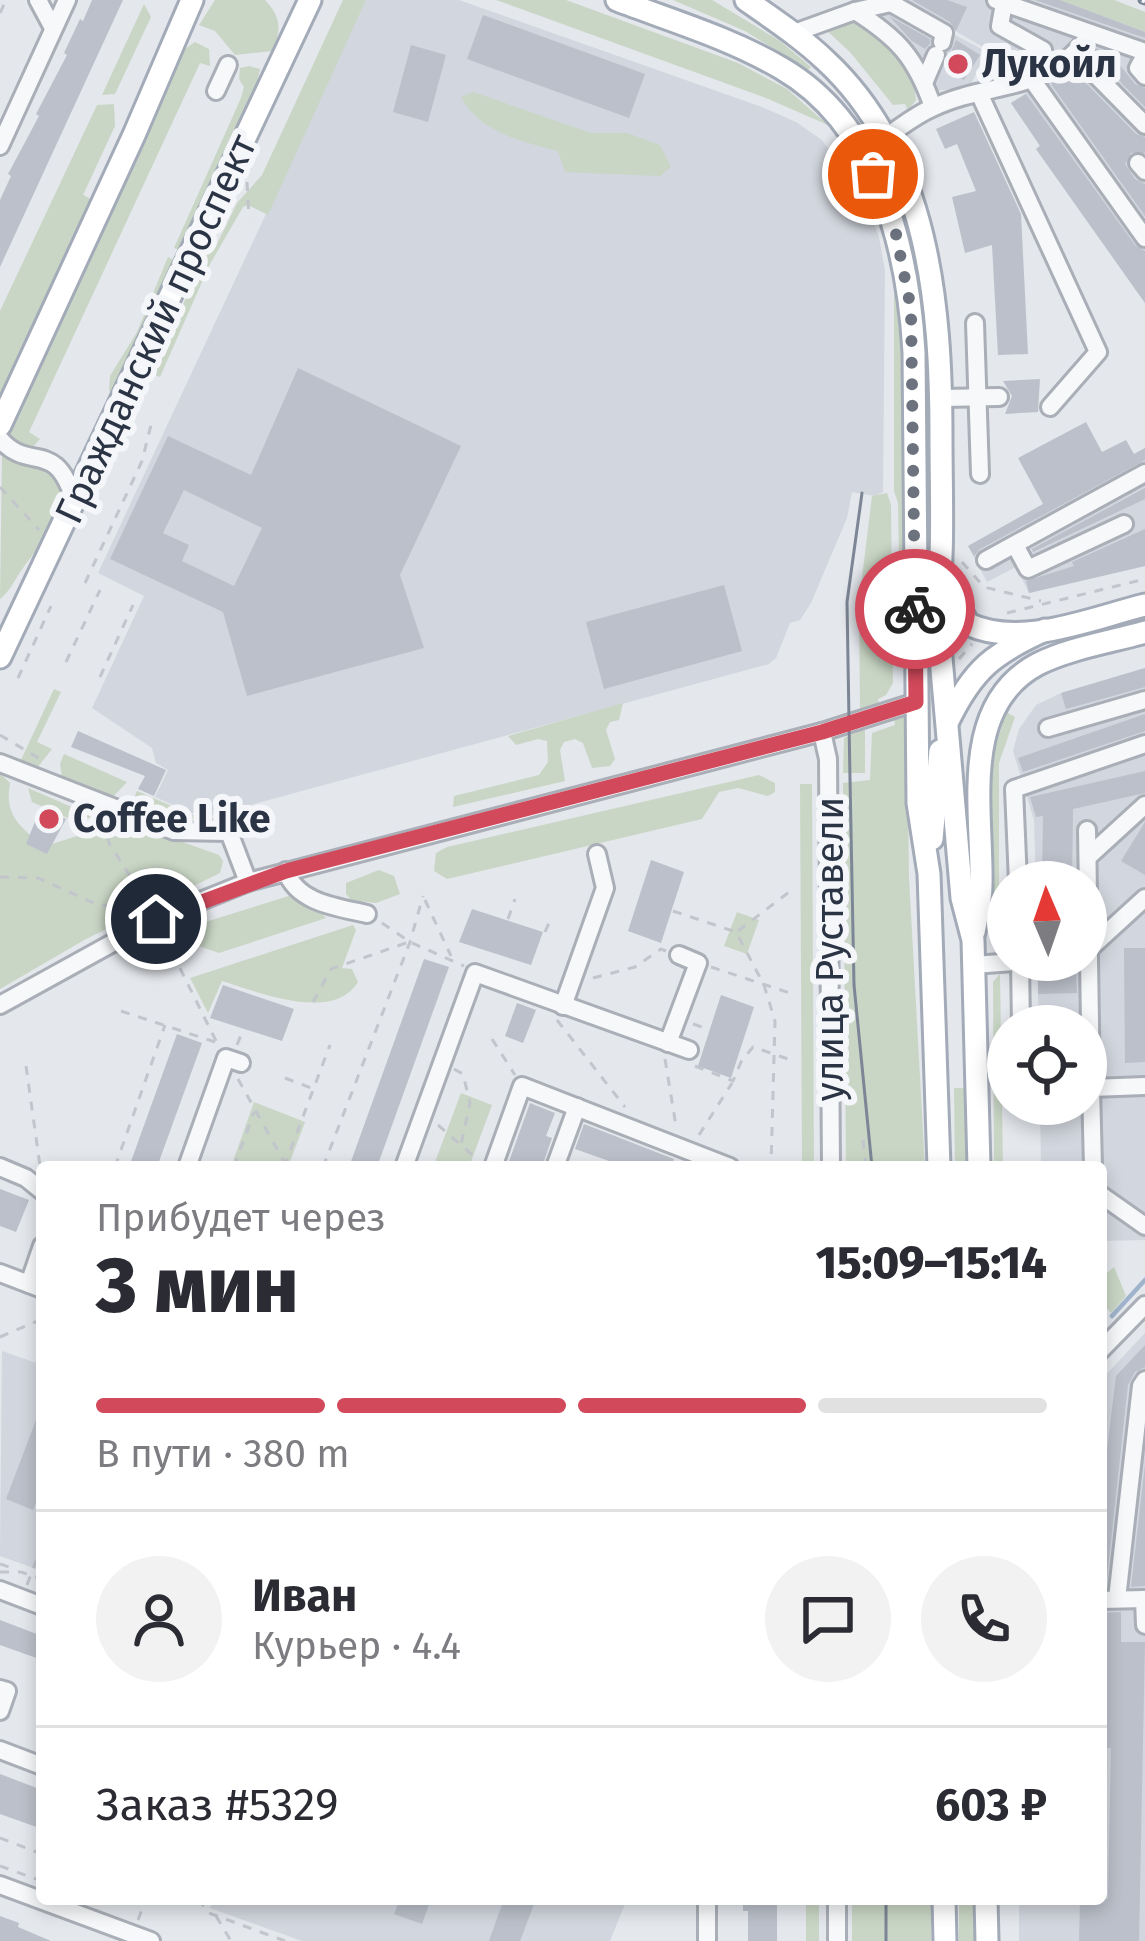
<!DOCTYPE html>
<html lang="ru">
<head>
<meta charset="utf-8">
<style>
  :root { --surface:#fff; --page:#f2f2f3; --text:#2b2b33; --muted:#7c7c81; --line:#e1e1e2; --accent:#d1495b }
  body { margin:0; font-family:"Fira Sans",sans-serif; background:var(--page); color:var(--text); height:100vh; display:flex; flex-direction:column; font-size:45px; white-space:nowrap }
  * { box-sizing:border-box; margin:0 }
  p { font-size:39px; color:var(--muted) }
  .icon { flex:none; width:66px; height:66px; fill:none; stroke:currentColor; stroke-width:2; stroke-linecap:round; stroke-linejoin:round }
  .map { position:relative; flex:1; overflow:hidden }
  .panel { position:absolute; left:36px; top:1161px; width:1071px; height:744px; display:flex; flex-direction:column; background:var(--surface); border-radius:12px; box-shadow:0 6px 18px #0003 }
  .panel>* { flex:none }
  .needle { width:78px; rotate:358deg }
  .buttons { position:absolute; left:987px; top:861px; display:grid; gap:24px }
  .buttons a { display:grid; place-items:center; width:120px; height:120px; border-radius:50%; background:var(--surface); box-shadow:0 6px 18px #0003; font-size:60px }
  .pin { position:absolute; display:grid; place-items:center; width:102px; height:102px; color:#fff; margin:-51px; border:6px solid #fff; border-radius:50%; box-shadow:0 3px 12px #0007 }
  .courier { position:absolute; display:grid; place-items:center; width:120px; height:120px; margin:-60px; border:9px solid #d1495b; border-radius:50%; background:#fff; color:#222; box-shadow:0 3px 15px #0007 }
  .summary em { font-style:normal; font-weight:800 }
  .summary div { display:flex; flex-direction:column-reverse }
  .summary { display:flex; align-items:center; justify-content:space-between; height:204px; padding:0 60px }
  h1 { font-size:78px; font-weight:800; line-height:90px }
  .bar { display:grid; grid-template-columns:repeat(4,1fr); gap:18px 12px; align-content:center; height:144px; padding:0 60px }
  .bar i { height:15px; border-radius:9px; background:var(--line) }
  .bar .current { background:var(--accent) }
  .bar p { grid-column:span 4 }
  .line { display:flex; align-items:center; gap:30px; padding:0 60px; border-top:3px solid var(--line) }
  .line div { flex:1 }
  .round { display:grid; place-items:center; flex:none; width:126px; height:126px; border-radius:63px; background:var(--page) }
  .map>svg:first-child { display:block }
  .built { fill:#d2d6de }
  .green { fill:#c9d6c5 }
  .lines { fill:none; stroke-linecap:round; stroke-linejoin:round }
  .stream { stroke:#9fb4cc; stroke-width:4.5 }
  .building { fill:#bbc0ca; fill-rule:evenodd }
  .minor-casing { stroke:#a9aeb7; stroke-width:22 }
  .major-casing { stroke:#a3abb8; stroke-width:27 }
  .path { stroke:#c2c5cb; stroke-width:3; stroke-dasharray:9 9; stroke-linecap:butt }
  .minor { stroke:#f7f8fa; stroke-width:16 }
  .major { stroke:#fff; stroke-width:21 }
  .tram { stroke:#7d8696; stroke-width:3 }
  .rail-casing { stroke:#7d8696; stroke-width:9 }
  .rail { stroke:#f4f6f9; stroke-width:4.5; stroke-dasharray:14; stroke-linecap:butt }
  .done { stroke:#6c737f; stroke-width:12; stroke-dasharray:0 21.6 }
  .route { stroke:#d1495b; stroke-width:15 }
  .poi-dot { fill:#d1495b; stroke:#f4f6f9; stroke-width:4.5 }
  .labels { text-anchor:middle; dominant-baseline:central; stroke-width:12; stroke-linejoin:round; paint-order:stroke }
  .poi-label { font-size:39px; font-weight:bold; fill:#2b3445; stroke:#f4f6f9; text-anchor:start }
  .street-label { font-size:39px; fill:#2b3445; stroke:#f4f6f9 }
</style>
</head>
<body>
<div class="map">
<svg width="1145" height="1941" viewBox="0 0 1145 1941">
  <rect width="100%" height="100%" fill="#e4e7ec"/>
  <g class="built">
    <polygon points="366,0 459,0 762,107 796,122 822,140 863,196 879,237 885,271 883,492 875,496 852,492 847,518 811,603 800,620 790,623 776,658 769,664 203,818 155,797 168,770 156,763 152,748 92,708 144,596 98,573"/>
    <polygon points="890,0 987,52 970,86 917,94 879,29 864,20"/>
    <polygon points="900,0 1060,0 1145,32 1145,303 1036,149 1040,145 1011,103 1029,91 1028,73 938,21 938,17"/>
    <polygon points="1145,448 1145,566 1029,593 1016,567 987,582 968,546"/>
    <polygon points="1145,668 1145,1240 1101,1241 1101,1167 1041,1167 1040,1104 1086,1104 1086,1026 1039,1026 1037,960 1086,960 1086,882 1036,882 1034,820 1013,751 1019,729 1036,705 1061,693"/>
    <polygon points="1145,1333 1145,1941 1019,1941 1019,1899 1101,1899 1101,1380"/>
    <polygon points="2,1351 42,1365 42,1571 0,1556"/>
    <polygon points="214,1899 627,1899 610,1941 302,1941 210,1908"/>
  </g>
  <g class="green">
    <path d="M215,0H265C281,16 282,32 272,51L235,55L215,31L199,25Z"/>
    <polygon points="343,0 366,0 268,215 248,205 243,207 210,264 160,377 152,374 210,244 216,246 237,203 262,175"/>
    <polygon points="496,0 566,0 738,63 787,89 828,125 766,98"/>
    <polygon points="673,0 712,0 780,41 811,67 808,70 745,31"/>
    <polygon points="1060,0 1114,0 1145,12 1145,32"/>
    <polygon points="144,4 151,17 115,94 102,95"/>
    <path d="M856,18C882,31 915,69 916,100L908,110L905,104L893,105L850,52L825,29Z"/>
    <polygon points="195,42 209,49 210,66 200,63 29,432 40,439 30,450 10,441 12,425 182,51"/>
    <polygon points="249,66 260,69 257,84 180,250 174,248 241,98 244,87 239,79 240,68"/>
    <path d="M473,92L591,133H627L660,145L671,167L660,176L565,172L558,151C521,141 480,133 461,97Z"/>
    <polygon points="114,104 115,126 83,195 91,199 0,394 0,311 97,105"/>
    <polygon points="168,257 175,261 115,393 109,391 110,376 137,332"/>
    <polygon points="894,279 903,330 905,665 901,665 898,503 894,491"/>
    <path d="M2,454C16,468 40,461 54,475C82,504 39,545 23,568C15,579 11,590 0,599Z"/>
    <polygon points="887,493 891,505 893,683 886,695 878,699 879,705 860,711 859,602 872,496"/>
    <polygon points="54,689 61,692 37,742 52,749 37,768 20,762"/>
    <polygon points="623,703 619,720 610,722 606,730 615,759 610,766 592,768 583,743 575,739 564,742 560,750 565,781 453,807 454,796 539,775 548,762 547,741 538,739 516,745 508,736"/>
    <polygon points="1006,712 1015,717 999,763 999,951 992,943 991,761"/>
    <polygon points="907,714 909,878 925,1167 846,1167 843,783 870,780 872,733 895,725 894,718"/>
    <polygon points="865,728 865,773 843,773 844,738"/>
    <polygon points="64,754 127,782 111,799 62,777 60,764"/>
    <path d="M0,773L10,783C3,822 26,826 47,854L52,844L124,821L219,855L223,861L220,873L86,939L0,989Z"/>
    <polygon points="759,775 775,783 775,792 768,796 738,788 719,792 702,819 447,879 434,871 436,853 447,847"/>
    <polygon points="800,784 812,784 814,1167 802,1167"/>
    <polygon points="28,788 95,817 72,820 32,802"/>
    <path d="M137,791L204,820L252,808L255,818C213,829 176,825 135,812L132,803Z"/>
    <polygon points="379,870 394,876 400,894 376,903 351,900 346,894 346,883"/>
    <polygon points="292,895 317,907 326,918 219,953 196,945 193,939 199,924"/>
    <polygon points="737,912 759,920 747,954 724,946"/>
    <path d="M353,925L356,930L342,968L352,969L358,982C333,1023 258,992 222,981L208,1013L190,978Z"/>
    <polygon points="1000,974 1003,1167 994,1167 993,982"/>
    <polygon points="954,1088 966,1088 967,1167 955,1167"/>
    <polygon points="461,1093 492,1105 469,1167 449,1167 435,1162"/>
    <polygon points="254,1102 305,1122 288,1167 231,1167"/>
    <polygon points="1114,1267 1126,1296 1111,1313 1101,1301 1101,1278"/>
    <rect x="806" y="1899" width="13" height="42"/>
    <rect x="852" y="1899" width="79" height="42"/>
    <rect x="959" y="1899" width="15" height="42"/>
  </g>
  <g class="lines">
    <g class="stream">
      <polyline points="1112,1316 1145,1280"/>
      <polyline points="1101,1327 1103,1325"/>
    </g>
  </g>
  <g class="building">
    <polygon points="92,0 123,0 0,267 0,200 11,176 8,174 39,116 36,114 67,55 64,53 80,19 83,21"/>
    <polygon points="912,0 947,0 967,7 956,31 950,22"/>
    <polygon points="1035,0 1060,0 1145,32 1145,38"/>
    <polygon points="483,15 645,74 629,118 467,59"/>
    <polygon points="889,16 930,39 930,44 925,49 912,41"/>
    <polygon points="956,40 980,55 964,80 944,69"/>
    <polygon points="411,45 446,55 428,122 393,112"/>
    <polygon points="1096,48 1110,53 1135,84 1145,88 1145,107 1092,53"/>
    <polygon points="1073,70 1136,134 1145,137 1145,153 1131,153 1125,164 1135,179 1145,184 1145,216 1051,84"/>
    <polygon points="1026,94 1135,245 1145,251 1145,303 1036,149 1040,146 1011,103"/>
    <polygon points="974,112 1021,214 1028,354 998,355 992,245 965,253 952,197 976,191 957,144 945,149 936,129"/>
    <path d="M298,368L461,446L400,575L424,648L247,696L223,612L110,559L168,436L251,475ZM184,490L262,528L234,586L182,561L189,545L163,533Z"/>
    <polygon points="1040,379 1038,412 1005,414 1012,396 1003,381"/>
    <polygon points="1086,422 1102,452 1126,440 1134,454 1145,448 1145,460 980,549 974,556 968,546 1043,504 1018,458"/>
    <polygon points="1145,488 1145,499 1033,552 1032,549"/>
    <polygon points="1145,529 1145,566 1029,593 1026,581 1074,566 1072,562"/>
    <polygon points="724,585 742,651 604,689 586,622"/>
    <polygon points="1145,668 1145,687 1066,709 1061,693"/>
    <polygon points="1145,714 1145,731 1023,772 1018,758"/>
    <polygon points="78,731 166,770 154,796 138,789 145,776 71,747"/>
    <polygon points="1145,771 1145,793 1073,809 1072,882 1042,882 1043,816 1036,817 1030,797"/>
    <polygon points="41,807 66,819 47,854 26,844"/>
    <polygon points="1145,822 1145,875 1121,861"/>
    <polygon points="651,860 684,872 661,943 628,931"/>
    <polygon points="472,909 543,932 531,965 459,942"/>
    <polygon points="1124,948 1145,948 1145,1062 1125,1063"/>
    <polygon points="424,959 449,967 377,1167 349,1167"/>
    <polygon points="1076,973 1077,993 1038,994 1038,975"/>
    <polygon points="223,985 294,1009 282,1041 210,1018"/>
    <polygon points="721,995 754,1007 731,1078 698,1066"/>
    <polygon points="517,1003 536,1010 523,1043 505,1036"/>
    <polygon points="177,1034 202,1043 157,1167 129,1167"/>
    <polygon points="530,1103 555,1113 546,1136 552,1138 542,1167 507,1167"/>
    <polygon points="584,1124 674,1159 671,1167 626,1167 575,1149"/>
    <polygon points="0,1189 29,1200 16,1232 0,1226"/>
    <polygon points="1145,1345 1145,1367 1135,1372 1128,1385 1106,1587 1101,1587 1101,1499 1116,1376"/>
    <polygon points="41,1407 42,1487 33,1510 6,1499"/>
    <polygon points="1145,1464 1145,1586 1131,1587"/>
    <polygon points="1121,1612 1121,1642 1145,1642 1139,1941 1079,1941 1080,1899 1108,1899 1111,1748 1101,1748 1101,1613"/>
    <polygon points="0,1620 42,1636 42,1660 0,1645"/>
    <polygon points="0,1774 42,1790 42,1829 0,1814"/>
    <polygon points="400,1899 431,1899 422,1924 394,1914"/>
    <polygon points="504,1899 536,1899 520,1941 489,1941"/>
    <polygon points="743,1899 777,1899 777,1941 748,1941 748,1911 743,1911"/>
    <polygon points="0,1916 19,1923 18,1927 51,1941 0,1941"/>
  </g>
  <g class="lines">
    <defs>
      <g id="minor">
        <polyline points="38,0 53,28"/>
        <polyline points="996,0 1145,52"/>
        <polyline points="1004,3 1000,26 1043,50"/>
        <polyline points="855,11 891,3 944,33 942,42"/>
        <path d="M794,33L855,11C898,38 916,58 933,107"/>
        <polyline points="1076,55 1145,125"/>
        <polyline points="1145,55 1138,68 1145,76"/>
        <polyline points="1033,81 1145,238"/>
        <polyline points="924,83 936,55"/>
        <polyline points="216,91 228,65"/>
        <polyline points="979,93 1098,352 1050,407"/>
        <path d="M884,138C900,128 915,115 932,108C991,80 1048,95 1090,34"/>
        <polyline points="0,146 67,0"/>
        <polyline points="1138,163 1145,171"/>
        <polyline points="975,323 980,474"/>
        <polyline points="941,398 999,397"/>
        <path d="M0,439C30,474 55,436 75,502"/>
        <polyline points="1015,545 1028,569 1124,524"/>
        <polyline points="986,560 1145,473"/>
        <polyline points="1048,728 1145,700"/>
        <polyline points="822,732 828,759 831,1167"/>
        <polyline points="0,763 174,831 229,832 248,882"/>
        <polyline points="1087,830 1091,1088 1145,1086"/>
        <polyline points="1088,857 1145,805"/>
        <path d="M286,871C297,903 337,907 367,914"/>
        <polyline points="1018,882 1014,789 1145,744"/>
        <polyline points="1088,950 1145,898"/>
        <polyline points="1020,960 1021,1026"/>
        <polyline points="973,965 1041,960"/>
        <polyline points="0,1005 156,919 248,882 822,732 916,702"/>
        <polyline points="563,1006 605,888 597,854"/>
        <polyline points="668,1043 698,963 679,955"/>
        <polyline points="1091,1088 1093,1167"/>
        <polyline points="0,1167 26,1178 42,1191"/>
        <polyline points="187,1167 226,1058 241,1063"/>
        <polyline points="404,1167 475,973 689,1050"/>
        <polyline points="493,1167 522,1086 730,1167"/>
        <polyline points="555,1167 577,1107"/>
        <polyline points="1101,1195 1145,1226"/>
        <polyline points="0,1273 42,1289"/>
        <polyline points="29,1284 42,1246"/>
        <polyline points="1101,1350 1145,1305"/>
        <polyline points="0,1590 42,1606"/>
        <polyline points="1117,1599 1141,1386 1145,1380"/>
        <polyline points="1144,1599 1145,1625"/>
        <polyline points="1101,1600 1145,1599"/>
        <polyline points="0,1689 7,1691 0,1711"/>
        <polyline points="0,1750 42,1766"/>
        <polyline points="0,1885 151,1941"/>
        <polyline points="707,1899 707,1941"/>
        <polyline points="837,1899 837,1941"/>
      </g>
      <g id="major">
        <path d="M617,0C672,21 730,38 781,68C878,124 908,248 914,352L918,803L929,874L939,1167"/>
        <path d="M746,0C773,19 802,38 826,61C929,157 941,306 941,437C941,495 944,554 937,612L962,898L973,940L979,1167"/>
        <polyline points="0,425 134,135 192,0"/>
        <path d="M942,575L968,624C1021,649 1092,618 1145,605"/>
        <polyline points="0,657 310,0"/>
        <path d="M948,721C973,669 994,653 1045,630"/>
        <polyline points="932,839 940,751"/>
        <path d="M974,932C977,916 981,901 981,886C983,812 958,706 1038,664C1070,648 1110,642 1145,632"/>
        <polyline points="944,1899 945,1941"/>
        <polyline points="986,1899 987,1941"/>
      </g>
    </defs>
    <use href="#minor" class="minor-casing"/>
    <use href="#major" class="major-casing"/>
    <g class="path">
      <polyline points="0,13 6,0"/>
      <polyline points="247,182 249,218"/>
      <polyline points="0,487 39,530"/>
      <polyline points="962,562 984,587 1041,601"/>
      <polyline points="85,583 142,461 151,425"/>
      <polyline points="1007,613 1145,579"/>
      <polyline points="959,659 972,644"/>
      <polyline points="66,662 100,590"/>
      <polyline points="100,677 133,605"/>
      <polyline points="18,678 51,606"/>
      <polyline points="0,735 45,762"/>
      <polyline points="103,820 109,843 149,906"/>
      <polyline points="0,877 38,878 96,904 136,910"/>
      <polyline points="425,900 451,956"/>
      <polyline points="673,911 736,932 764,985 775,1021 771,1167"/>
      <polyline points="508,919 515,899"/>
      <polyline points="382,923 410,942 464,966"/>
      <polyline points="738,931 793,889"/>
      <polyline points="545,932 552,916"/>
      <polyline points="164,936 218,1045"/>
      <polyline points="711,967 793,994"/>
      <polyline points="593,978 635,967 661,949 666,951"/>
      <polyline points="313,1002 331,969 409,942"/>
      <polyline points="121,1011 215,1042"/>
      <polyline points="557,1020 625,1107"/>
      <polyline points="693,1024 708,1029"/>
      <polyline points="492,1039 515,1075"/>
      <polyline points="237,1045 243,1030"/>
      <polyline points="665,1059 676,1126"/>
      <polyline points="26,1066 40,1166"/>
      <polyline points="695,1066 733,1081 741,1062 753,1047 794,1061"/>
      <polyline points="454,1069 463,1074 470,1103 461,1145"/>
      <polyline points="285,1078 311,1088"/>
      <polyline points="238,1079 287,1167"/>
      <polyline points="438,1125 476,1158"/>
      <polyline points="699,1135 732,1083"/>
      <polyline points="863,1140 866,1167"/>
      <polyline points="115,1167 165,1025"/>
      <polyline points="157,1167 159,1167"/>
      <polyline points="234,1167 254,1112"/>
      <polyline points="284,1167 330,1045"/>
      <polyline points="323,1167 410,942 423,896"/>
      <polyline points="0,1337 42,1319"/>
      <polyline points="0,1564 15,1569"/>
      <polyline points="0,1572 21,1572 42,1579"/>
      <polyline points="27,1585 42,1545"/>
      <polyline points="0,1838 42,1854"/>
      <polyline points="0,1866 42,1881"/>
      <polyline points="198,1899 209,1913 285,1941"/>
      <polyline points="216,1916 231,1941"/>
      <polyline points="138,1920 146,1899"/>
    </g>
    <use href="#minor" class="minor"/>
    <use href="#major" class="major"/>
    <g class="tram">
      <polyline points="862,493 847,602 850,779 854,985 872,1167"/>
      <polyline points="886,1899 886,1941"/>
    </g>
    <defs>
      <polyline id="rail" points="1142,0 1145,1"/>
    </defs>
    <use href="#rail" class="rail-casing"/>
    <use href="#rail" class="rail"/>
  </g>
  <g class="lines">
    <polyline class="done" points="873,174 896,234 911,309 915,609"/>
    <polyline class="route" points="156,919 286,871 822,732 916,702 915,609"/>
  </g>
  <g class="poi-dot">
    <circle cx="958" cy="64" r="12"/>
    <circle cx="49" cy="819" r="12"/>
  </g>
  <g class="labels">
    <g class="poi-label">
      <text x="982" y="64">Лукойл</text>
      <text x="73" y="819">Coffee Like</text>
    </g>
    <g class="street-label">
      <text transform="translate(156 329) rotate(-65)">Гражданский проспект</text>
      <text transform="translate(830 949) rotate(-90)">улица Руставели</text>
    </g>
  </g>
</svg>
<div class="buttons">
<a><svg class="needle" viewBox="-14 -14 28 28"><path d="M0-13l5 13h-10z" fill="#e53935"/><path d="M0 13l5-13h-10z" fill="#7c7c81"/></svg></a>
<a><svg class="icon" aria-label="locate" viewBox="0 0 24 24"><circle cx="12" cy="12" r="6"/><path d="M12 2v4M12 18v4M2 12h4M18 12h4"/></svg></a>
</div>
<div class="pin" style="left:873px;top:174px;background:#ea580c"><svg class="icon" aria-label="bag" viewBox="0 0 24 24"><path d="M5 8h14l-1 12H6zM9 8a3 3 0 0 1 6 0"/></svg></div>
<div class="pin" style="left:156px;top:919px;background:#1f2937"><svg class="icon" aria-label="home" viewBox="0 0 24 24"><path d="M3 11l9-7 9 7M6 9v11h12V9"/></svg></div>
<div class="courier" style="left:915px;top:609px"><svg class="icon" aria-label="bike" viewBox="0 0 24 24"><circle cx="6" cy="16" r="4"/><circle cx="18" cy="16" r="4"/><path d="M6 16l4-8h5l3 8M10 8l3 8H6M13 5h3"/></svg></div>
<section class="panel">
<div class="summary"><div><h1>3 мин</h1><p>Прибудет через</p></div><em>15:09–15:14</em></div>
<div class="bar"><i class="current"></i><i class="current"></i><i class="current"></i><i></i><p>В пути · 380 m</p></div>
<div class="line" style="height:216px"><a class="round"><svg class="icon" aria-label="person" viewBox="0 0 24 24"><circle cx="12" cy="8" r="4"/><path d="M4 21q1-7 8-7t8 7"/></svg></a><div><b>Иван</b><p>Курьер · 4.4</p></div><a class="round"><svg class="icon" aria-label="chat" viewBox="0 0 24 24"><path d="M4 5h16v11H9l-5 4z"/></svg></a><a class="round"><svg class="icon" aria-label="phone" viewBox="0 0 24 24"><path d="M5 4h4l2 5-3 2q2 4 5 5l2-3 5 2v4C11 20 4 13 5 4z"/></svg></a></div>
<div class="line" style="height:156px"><div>Заказ #5329</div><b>603 ₽</b></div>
</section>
</div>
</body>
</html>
